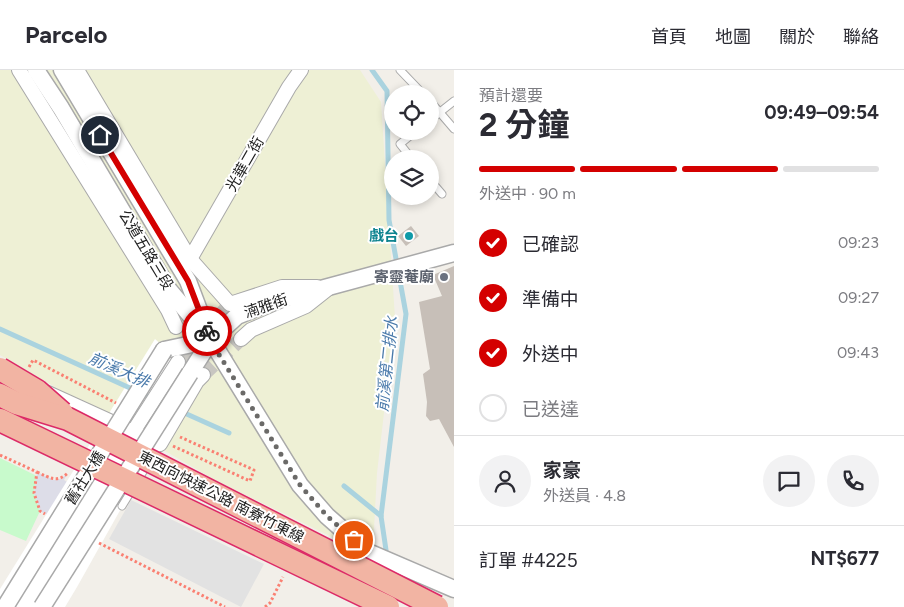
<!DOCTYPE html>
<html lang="zh-TW">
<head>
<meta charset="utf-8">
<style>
  :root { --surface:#fff; --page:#f2f2f3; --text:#2b2b33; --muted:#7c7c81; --line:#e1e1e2; --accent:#d40000 }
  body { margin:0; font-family:Figtree,"Noto Sans TC",sans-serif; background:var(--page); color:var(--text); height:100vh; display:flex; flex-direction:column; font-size:19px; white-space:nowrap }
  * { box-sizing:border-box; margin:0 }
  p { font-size:16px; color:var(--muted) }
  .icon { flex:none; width:28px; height:28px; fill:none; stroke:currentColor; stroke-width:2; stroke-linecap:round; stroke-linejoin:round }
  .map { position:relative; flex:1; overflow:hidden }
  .details { display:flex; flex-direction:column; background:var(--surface); width:450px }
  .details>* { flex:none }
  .controls { position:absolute; left:384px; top:15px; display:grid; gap:10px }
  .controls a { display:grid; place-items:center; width:55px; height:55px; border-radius:50%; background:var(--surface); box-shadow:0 2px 8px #0003; font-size:25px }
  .pin { position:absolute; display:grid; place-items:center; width:42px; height:42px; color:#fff; margin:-21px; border:2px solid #fff; border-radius:50%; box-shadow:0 1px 5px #0007 }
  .courier { position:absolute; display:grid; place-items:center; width:50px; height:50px; margin:-25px; border:4px solid #d40000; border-radius:50%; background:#fff; color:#222; box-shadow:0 1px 6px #0007 }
  .headline em { font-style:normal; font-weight:700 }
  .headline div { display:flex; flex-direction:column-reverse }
  .headline { display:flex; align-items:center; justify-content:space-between; height:85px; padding:0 25px }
  h1 { font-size:32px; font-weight:700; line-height:38px }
  .bar { display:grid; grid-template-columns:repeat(4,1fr); gap:8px 5px; align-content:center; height:60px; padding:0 25px }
  .bar i { height:6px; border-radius:4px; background:var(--line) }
  .bar .on { background:var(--accent) }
  .bar p { grid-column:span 4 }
  .line { display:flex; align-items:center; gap:12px; padding:0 25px; border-top:1px solid var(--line) }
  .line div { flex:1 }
  .round { display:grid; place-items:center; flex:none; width:52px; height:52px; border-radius:26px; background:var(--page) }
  ol { padding:0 25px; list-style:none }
  li { display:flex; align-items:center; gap:15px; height:55px }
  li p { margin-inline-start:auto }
  li .icon { padding:5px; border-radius:50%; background:var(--accent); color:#fff; stroke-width:4 }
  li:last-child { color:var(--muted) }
  li i { width:28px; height:28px; border:2px solid var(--line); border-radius:50% }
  header { display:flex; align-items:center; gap:30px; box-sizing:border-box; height:70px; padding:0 25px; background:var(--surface); border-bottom:1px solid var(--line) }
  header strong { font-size:24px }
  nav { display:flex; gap:28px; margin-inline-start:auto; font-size:18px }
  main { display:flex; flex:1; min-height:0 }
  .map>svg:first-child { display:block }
  .farmland { fill:#eef0d5 }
  .park { fill:#c8facc }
  .parking { fill:#e2e2e2 }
  .plaza { fill:#dddde8 }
  .pier { fill:#fff }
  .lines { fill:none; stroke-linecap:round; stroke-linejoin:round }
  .stream { stroke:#aad3df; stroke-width:5 }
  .building { fill:#c7bfb8 }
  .minor-tunnel { stroke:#c8c6c1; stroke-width:14; stroke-dasharray:14 7; stroke-linecap:butt }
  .service-casing { stroke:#a9a9a9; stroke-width:9 }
  .minor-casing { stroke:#a9a9a9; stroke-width:16 }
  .tertiary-casing { stroke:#a9a9a9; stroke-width:19 }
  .path { stroke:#fa8072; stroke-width:3; stroke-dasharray:2.5 2.5; stroke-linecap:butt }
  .service { stroke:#fff; stroke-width:7 }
  .minor { stroke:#fff; stroke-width:14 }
  .tertiary { stroke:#fff; stroke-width:16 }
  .tertiary-bridge-casing { stroke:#a9a9a9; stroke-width:19; stroke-linecap:butt }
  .trunk-bridge-casing { stroke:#dc2a67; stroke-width:25; stroke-linecap:butt }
  .tertiary-bridge { stroke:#fff; stroke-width:16 }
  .trunk-bridge { stroke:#f2b4a3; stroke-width:22 }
  .done { stroke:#6b6a68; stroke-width:5; stroke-dasharray:0 9 }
  .route { stroke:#d40000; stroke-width:6 }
  .culture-dot { fill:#0f9aa8; stroke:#fff; stroke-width:2 }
  .worship-dot { fill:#6b7280; stroke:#fff; stroke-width:2 }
  .labels { text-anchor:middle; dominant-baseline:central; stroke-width:4; stroke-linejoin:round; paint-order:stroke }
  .street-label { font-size:15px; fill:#222; stroke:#fff }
  .culture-label { font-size:15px; font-weight:bold; fill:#0d838f; stroke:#fff; text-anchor:end }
  .worship-label { font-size:15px; font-weight:bold; fill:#5b616d; stroke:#fff; text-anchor:end }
  .water-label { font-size:16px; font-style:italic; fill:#4a7aab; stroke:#fff }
</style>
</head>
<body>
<header>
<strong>Parcelo</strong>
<nav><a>首頁</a><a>地圖</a><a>關於</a><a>聯絡</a></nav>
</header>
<main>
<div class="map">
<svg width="454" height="537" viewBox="0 0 454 537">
  <rect width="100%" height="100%" fill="#f2efe9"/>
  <polygon class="farmland" points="0,0 360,0 381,32 395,248 377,403 374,459 377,495 336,469 215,410 0,285"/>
  <polygon class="park" points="0,388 37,406 34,423 40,441 26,471 0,460"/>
  <polygon class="parking" points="131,430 264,494 241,537 109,469"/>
  <polygon class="plaza" points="37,402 54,410 60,409 67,404 64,410 114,440 96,472 40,441 34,423"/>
  <polygon class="pier" points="155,269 196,305 77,517 65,537 0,537 0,519"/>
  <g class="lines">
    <g class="stream">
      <polyline points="372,0 387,21 389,150 406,244 381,446 386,480"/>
      <polyline points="0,259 152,328"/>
      <polyline points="180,341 229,363"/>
      <polyline points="344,416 381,446"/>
    </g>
  </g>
  <g class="building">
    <polygon points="411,156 419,166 406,176 398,166"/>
    <polygon points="454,196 454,377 439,349 430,351 426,346 427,332 423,304 430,299 419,232 442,226 433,205"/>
  </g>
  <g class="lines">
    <g class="minor-tunnel">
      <polyline points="178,292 230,234"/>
      <polyline points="203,305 241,269"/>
    </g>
    <defs>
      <g id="service">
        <polyline points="400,0 423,24"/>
        <polyline points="430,31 454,59"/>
        <polyline points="430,50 454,31"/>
        <polyline points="412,89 400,74 416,61"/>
        <polyline points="430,110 442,124"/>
        <polyline points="122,436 160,374"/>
      </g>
      <g id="minor">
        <polyline points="19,0 168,240 176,257"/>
        <polyline points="77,0 190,189 230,234 282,217 317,217"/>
        <polyline points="190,189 289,17 301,0"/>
        <polyline points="241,269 251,260 306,236 330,217"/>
        <polyline points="48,323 160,374 197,311 203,305"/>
        <polyline points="133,362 178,292"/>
      </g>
      <g id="tertiary">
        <polyline points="36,0 61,38 169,220 211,270 300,415 327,446 368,482 454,519"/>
        <polyline points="62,0 188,211 205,256"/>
        <polyline points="164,280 211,270"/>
        <polyline points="190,303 211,270 237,246 269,233 454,183"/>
      </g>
    </defs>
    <use href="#service" class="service-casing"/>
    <use href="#minor" class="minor-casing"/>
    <use href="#tertiary" class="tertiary-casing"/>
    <g class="path">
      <polyline points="29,297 33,290 116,333"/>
      <polyline points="173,376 250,411 254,400 180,367"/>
      <polyline points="0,385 37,402 34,423 40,441 45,444"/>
      <path d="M37,402C50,408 57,413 68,403"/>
      <polyline points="99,473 225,537"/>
      <polyline points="265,537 270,533 283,507"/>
    </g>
    <use href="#service" class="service"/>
    <use href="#minor" class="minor"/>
    <use href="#tertiary" class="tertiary"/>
    <defs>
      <g id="tertiary-bridge">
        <polyline points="5,537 164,280"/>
        <polyline points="42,537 190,303"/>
      </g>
      <g id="trunk-bridge">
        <polyline points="0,299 37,321 62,343"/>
        <polyline points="0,325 16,333 68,349 437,537"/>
        <polyline points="0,350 388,537"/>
      </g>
    </defs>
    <use href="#tertiary-bridge" class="tertiary-bridge-casing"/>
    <use href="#trunk-bridge" class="trunk-bridge-casing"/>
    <use href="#tertiary-bridge" class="tertiary-bridge"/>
    <use href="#trunk-bridge" class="trunk-bridge"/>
  </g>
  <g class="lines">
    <polyline class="done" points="207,261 210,270 300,415 327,446 354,470"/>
    <polyline class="route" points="100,65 188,211 207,261"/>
  </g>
  <circle class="culture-dot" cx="409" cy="166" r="5"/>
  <circle class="worship-dot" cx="444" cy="207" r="5"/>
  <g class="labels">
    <g class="street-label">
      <text transform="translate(245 94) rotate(-60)">光華二街</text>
      <text transform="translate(146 180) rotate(59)">公道五路三段</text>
      <text transform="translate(266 236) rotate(-19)">湳雅街</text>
      <text transform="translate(85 408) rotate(-58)">舊社大橋</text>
      <text transform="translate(221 427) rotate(27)">東西向快速公路 南寮竹東線</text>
    </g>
    <g class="culture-label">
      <text x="399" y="166">戲台</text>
    </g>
    <g class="worship-label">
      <text x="434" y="207">寄靈菴廟</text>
    </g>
    <g class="water-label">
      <text transform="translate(387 294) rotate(-84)">前溪第二排水</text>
      <text transform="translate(119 300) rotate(24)">前溪大排</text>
    </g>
  </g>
</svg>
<div class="controls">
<a><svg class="icon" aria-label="locate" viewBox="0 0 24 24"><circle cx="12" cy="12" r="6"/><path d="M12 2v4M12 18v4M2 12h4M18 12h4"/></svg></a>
<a><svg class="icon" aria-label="layers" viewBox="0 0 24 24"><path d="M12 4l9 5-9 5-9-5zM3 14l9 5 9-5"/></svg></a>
</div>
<div class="pin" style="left:354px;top:470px;background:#ea580c"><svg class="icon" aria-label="bag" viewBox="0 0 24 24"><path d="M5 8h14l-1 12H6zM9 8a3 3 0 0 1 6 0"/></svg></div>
<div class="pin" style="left:100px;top:65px;background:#1f2937"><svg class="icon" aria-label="home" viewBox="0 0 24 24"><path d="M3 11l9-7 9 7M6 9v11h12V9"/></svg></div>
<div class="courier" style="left:207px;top:261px"><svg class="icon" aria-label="bike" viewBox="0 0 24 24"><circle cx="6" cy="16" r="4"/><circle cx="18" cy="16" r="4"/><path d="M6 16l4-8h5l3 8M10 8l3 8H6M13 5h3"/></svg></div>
</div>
<section class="details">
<div class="headline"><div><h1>2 分鐘</h1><p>預計還要</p></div><em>09:49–09:54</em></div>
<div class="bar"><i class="on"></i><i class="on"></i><i class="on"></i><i></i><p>外送中 · 90 m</p></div>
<ol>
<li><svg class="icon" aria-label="check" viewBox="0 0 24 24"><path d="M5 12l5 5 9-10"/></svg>已確認<p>09:23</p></li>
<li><svg class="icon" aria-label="check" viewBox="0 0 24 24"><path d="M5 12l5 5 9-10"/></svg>準備中<p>09:27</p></li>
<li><svg class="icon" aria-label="check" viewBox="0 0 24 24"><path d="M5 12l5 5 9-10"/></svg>外送中<p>09:43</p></li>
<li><i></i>已送達</li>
</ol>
<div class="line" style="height:90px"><a class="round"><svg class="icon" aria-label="person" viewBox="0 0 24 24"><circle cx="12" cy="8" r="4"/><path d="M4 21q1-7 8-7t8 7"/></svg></a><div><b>家豪</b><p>外送員 · 4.8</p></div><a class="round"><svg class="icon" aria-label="chat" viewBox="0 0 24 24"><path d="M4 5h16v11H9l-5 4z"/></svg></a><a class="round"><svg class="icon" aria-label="phone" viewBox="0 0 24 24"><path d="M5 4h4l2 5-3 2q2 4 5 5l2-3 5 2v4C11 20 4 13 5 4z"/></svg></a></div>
<div class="line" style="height:65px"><div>訂單 #4225</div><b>NT$677</b></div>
</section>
</main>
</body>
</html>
